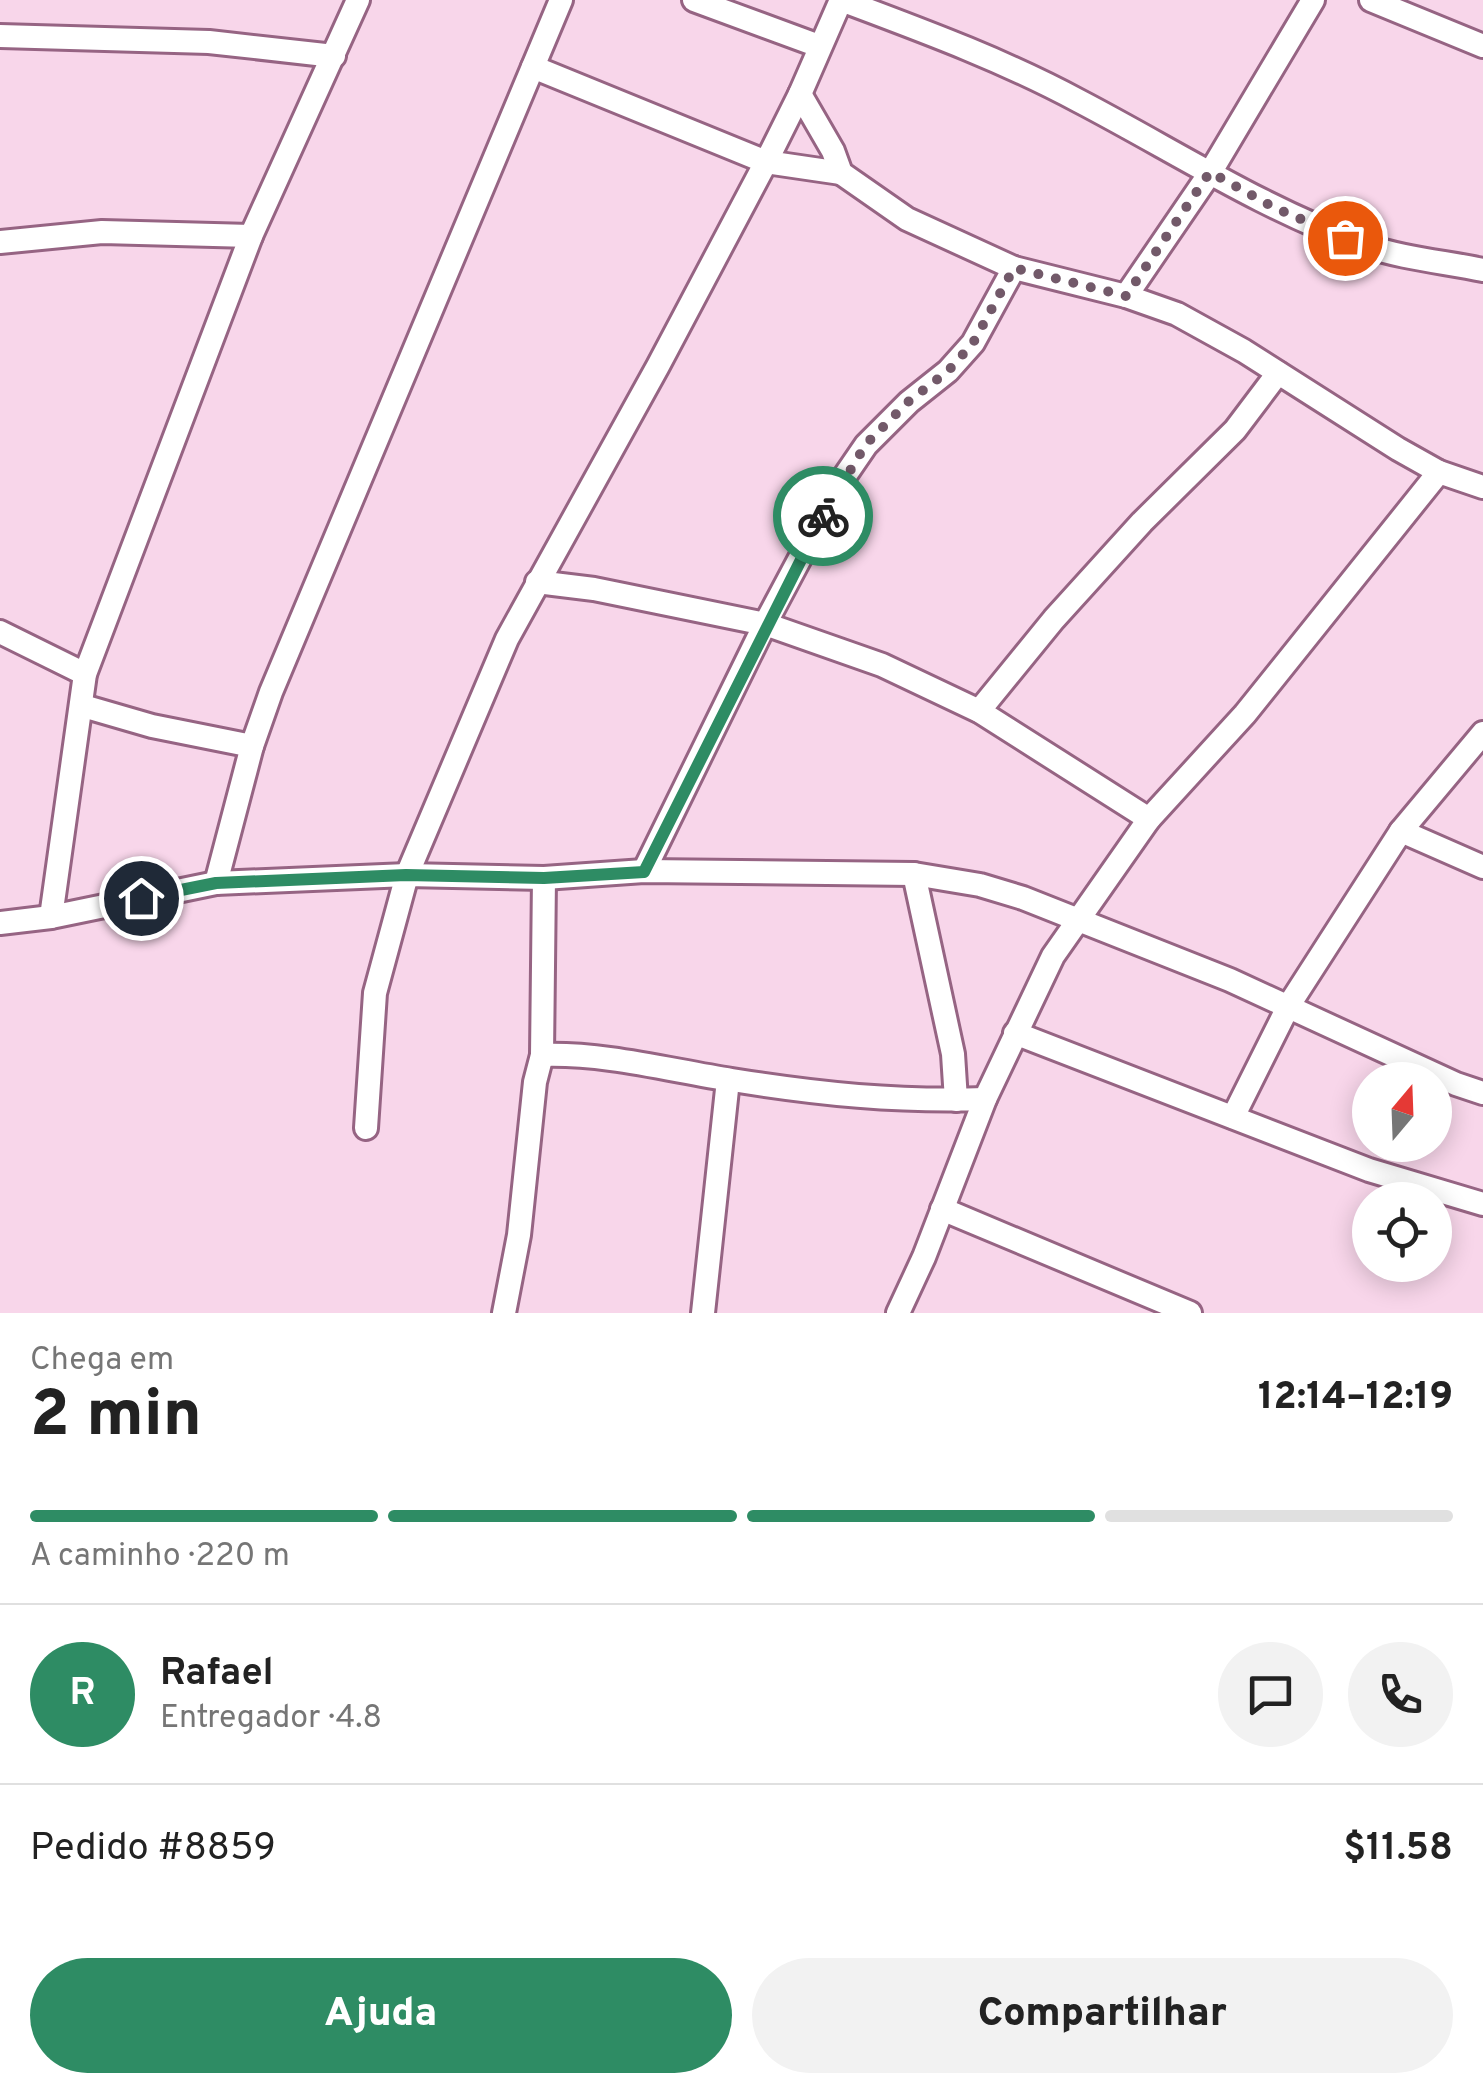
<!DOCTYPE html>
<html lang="pt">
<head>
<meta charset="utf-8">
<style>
  :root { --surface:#fff; --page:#f2f2f2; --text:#222; --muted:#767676; --line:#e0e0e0; --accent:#2e8c64 }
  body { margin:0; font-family:Overpass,sans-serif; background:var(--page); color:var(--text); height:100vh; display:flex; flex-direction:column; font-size:38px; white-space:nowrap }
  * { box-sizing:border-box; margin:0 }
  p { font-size:32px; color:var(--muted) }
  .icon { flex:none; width:55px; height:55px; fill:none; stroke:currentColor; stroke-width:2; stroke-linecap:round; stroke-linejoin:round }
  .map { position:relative; height:1313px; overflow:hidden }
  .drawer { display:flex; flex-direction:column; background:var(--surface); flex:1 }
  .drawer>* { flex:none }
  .needle { width:65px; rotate:19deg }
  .buttons { position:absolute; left:1352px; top:1062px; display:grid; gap:20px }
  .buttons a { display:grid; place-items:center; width:100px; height:100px; border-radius:50%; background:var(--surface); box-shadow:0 5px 25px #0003; font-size:50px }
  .pin { position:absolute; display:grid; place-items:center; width:85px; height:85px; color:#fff; margin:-42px; border:5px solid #fff; border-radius:50%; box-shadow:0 2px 10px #0007 }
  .courier { position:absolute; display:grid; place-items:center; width:100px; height:100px; margin:-50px; border:8px solid #2e8c64; border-radius:50%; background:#fff; color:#222; box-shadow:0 2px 12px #0007 }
  .summary em { font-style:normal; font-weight:800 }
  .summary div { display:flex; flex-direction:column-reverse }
  .summary { display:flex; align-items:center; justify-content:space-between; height:170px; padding:0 30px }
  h1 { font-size:65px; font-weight:800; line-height:75px }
  .bar { display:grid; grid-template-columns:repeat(4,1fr); gap:15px 10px; align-content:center; height:120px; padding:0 30px }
  .bar i { height:12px; border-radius:8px; background:var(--line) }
  .bar .on { background:var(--accent) }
  .bar p { grid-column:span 4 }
  .line { display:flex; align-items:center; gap:25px; padding:0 30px; border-top:2px solid var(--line) }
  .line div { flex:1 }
  .round { display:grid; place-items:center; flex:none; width:105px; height:105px; border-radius:52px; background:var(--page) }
  .primary-button { display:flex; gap:20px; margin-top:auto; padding:20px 30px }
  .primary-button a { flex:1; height:115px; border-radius:60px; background:var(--accent); color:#fff; font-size:40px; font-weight:800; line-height:115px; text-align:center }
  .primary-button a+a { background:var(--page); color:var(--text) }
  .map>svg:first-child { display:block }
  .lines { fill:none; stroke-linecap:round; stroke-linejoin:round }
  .minor-casing { stroke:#966483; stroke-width:28 }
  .minor { stroke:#fff; stroke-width:22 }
  .done { stroke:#725969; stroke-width:10; stroke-dasharray:0 18 }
  .route { stroke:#2e8c64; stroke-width:12 }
</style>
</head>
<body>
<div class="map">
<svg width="1483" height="1313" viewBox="0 0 1483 1313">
  <rect width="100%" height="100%" fill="#f8d6ea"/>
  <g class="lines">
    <defs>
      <g id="minor">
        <polyline points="694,0 819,46"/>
        <polyline points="1371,0 1483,46"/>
        <polyline points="0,36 209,42 334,56"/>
        <polyline points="533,67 766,162 841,173"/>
        <polyline points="800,94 833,151 841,173 907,219 1014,268 1126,296 1177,314 1244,351 1398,449 1439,472 1483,487"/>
        <polyline points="0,242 102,232 251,236"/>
        <polyline points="1126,296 1210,173 1313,0"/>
        <polyline points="537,582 594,589 765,624 882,665 979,711 1149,819"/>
        <polyline points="0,632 85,674"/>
        <polyline points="83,706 152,726 252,746"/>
        <polyline points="979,711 1054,619 1142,522 1235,430 1278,373"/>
        <polyline points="1401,831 1483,867"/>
        <polyline points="644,871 765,624 840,483 866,445 909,402 948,371 973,343 1014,268"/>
        <polyline points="914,874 953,1054 956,1100"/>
        <polyline points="216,883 252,746 271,692 561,0"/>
        <polyline points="51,917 85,674 251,236 358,0"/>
        <polyline points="0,923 51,917 216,883 407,875 544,878 644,871 914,874 980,885 1023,898 1230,980 1456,1084 1483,1093"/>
        <polyline points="1015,1033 1369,1170 1483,1204"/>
        <path d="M542,1055C607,1053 668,1070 732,1080C819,1094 897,1102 985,1099"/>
        <polyline points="1233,1117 1289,1005 1401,831 1483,733"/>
        <path d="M366,1128L375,993L407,875L507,639L658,366L766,162L800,94L841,0C921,30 1003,60 1079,101C1173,150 1263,209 1364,245C1401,258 1444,262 1483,270"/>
        <polyline points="942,1209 1190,1313"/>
        <polyline points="504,1313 519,1235 535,1082 542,1055 544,878"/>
        <polyline points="703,1313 728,1080"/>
        <polyline points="898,1313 924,1257 985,1099 1053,956 1149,819 1245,714 1439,472"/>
      </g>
    </defs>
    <use href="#minor" class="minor-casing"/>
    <use href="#minor" class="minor"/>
  </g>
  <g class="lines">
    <polyline class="done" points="823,516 866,444 908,402 948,371 973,343 1014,268 1126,296 1210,172 1275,208 1345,238"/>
    <polyline class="route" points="141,898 216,883 406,875 544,878 644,872 823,516"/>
  </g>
</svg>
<div class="buttons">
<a><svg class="needle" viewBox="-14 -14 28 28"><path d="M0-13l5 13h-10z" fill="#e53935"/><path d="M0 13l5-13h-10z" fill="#767676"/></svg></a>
<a><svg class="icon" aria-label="locate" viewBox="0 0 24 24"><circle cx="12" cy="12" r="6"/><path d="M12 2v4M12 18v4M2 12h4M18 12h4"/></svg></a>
</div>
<div class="pin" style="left:1345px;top:238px;background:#ea580c"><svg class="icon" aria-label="bag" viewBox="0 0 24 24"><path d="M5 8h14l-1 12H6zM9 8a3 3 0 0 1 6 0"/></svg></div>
<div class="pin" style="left:141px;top:898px;background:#1f2937"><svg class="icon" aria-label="home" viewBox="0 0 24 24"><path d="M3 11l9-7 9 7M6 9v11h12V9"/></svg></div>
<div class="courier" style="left:823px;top:516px"><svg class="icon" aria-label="bike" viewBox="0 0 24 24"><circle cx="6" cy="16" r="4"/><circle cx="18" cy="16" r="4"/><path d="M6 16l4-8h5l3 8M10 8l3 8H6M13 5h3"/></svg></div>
</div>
<section class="drawer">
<div class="summary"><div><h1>2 min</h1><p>Chega em</p></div><em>12:14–12:19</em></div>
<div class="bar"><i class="on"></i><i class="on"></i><i class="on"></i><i></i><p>A caminho · 220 m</p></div>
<div class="line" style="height:180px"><b class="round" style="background:var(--accent);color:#fff">R</b><div><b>Rafael</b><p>Entregador · 4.8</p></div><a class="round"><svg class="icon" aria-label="chat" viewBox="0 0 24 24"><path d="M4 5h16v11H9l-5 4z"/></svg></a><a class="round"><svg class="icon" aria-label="phone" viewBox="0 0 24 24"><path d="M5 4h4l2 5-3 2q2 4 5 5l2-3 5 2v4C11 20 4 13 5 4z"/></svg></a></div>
<div class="line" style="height:130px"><div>Pedido #8859</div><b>$11.58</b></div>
<div class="primary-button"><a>Ajuda</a><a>Compartilhar</a></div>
</section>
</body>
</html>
